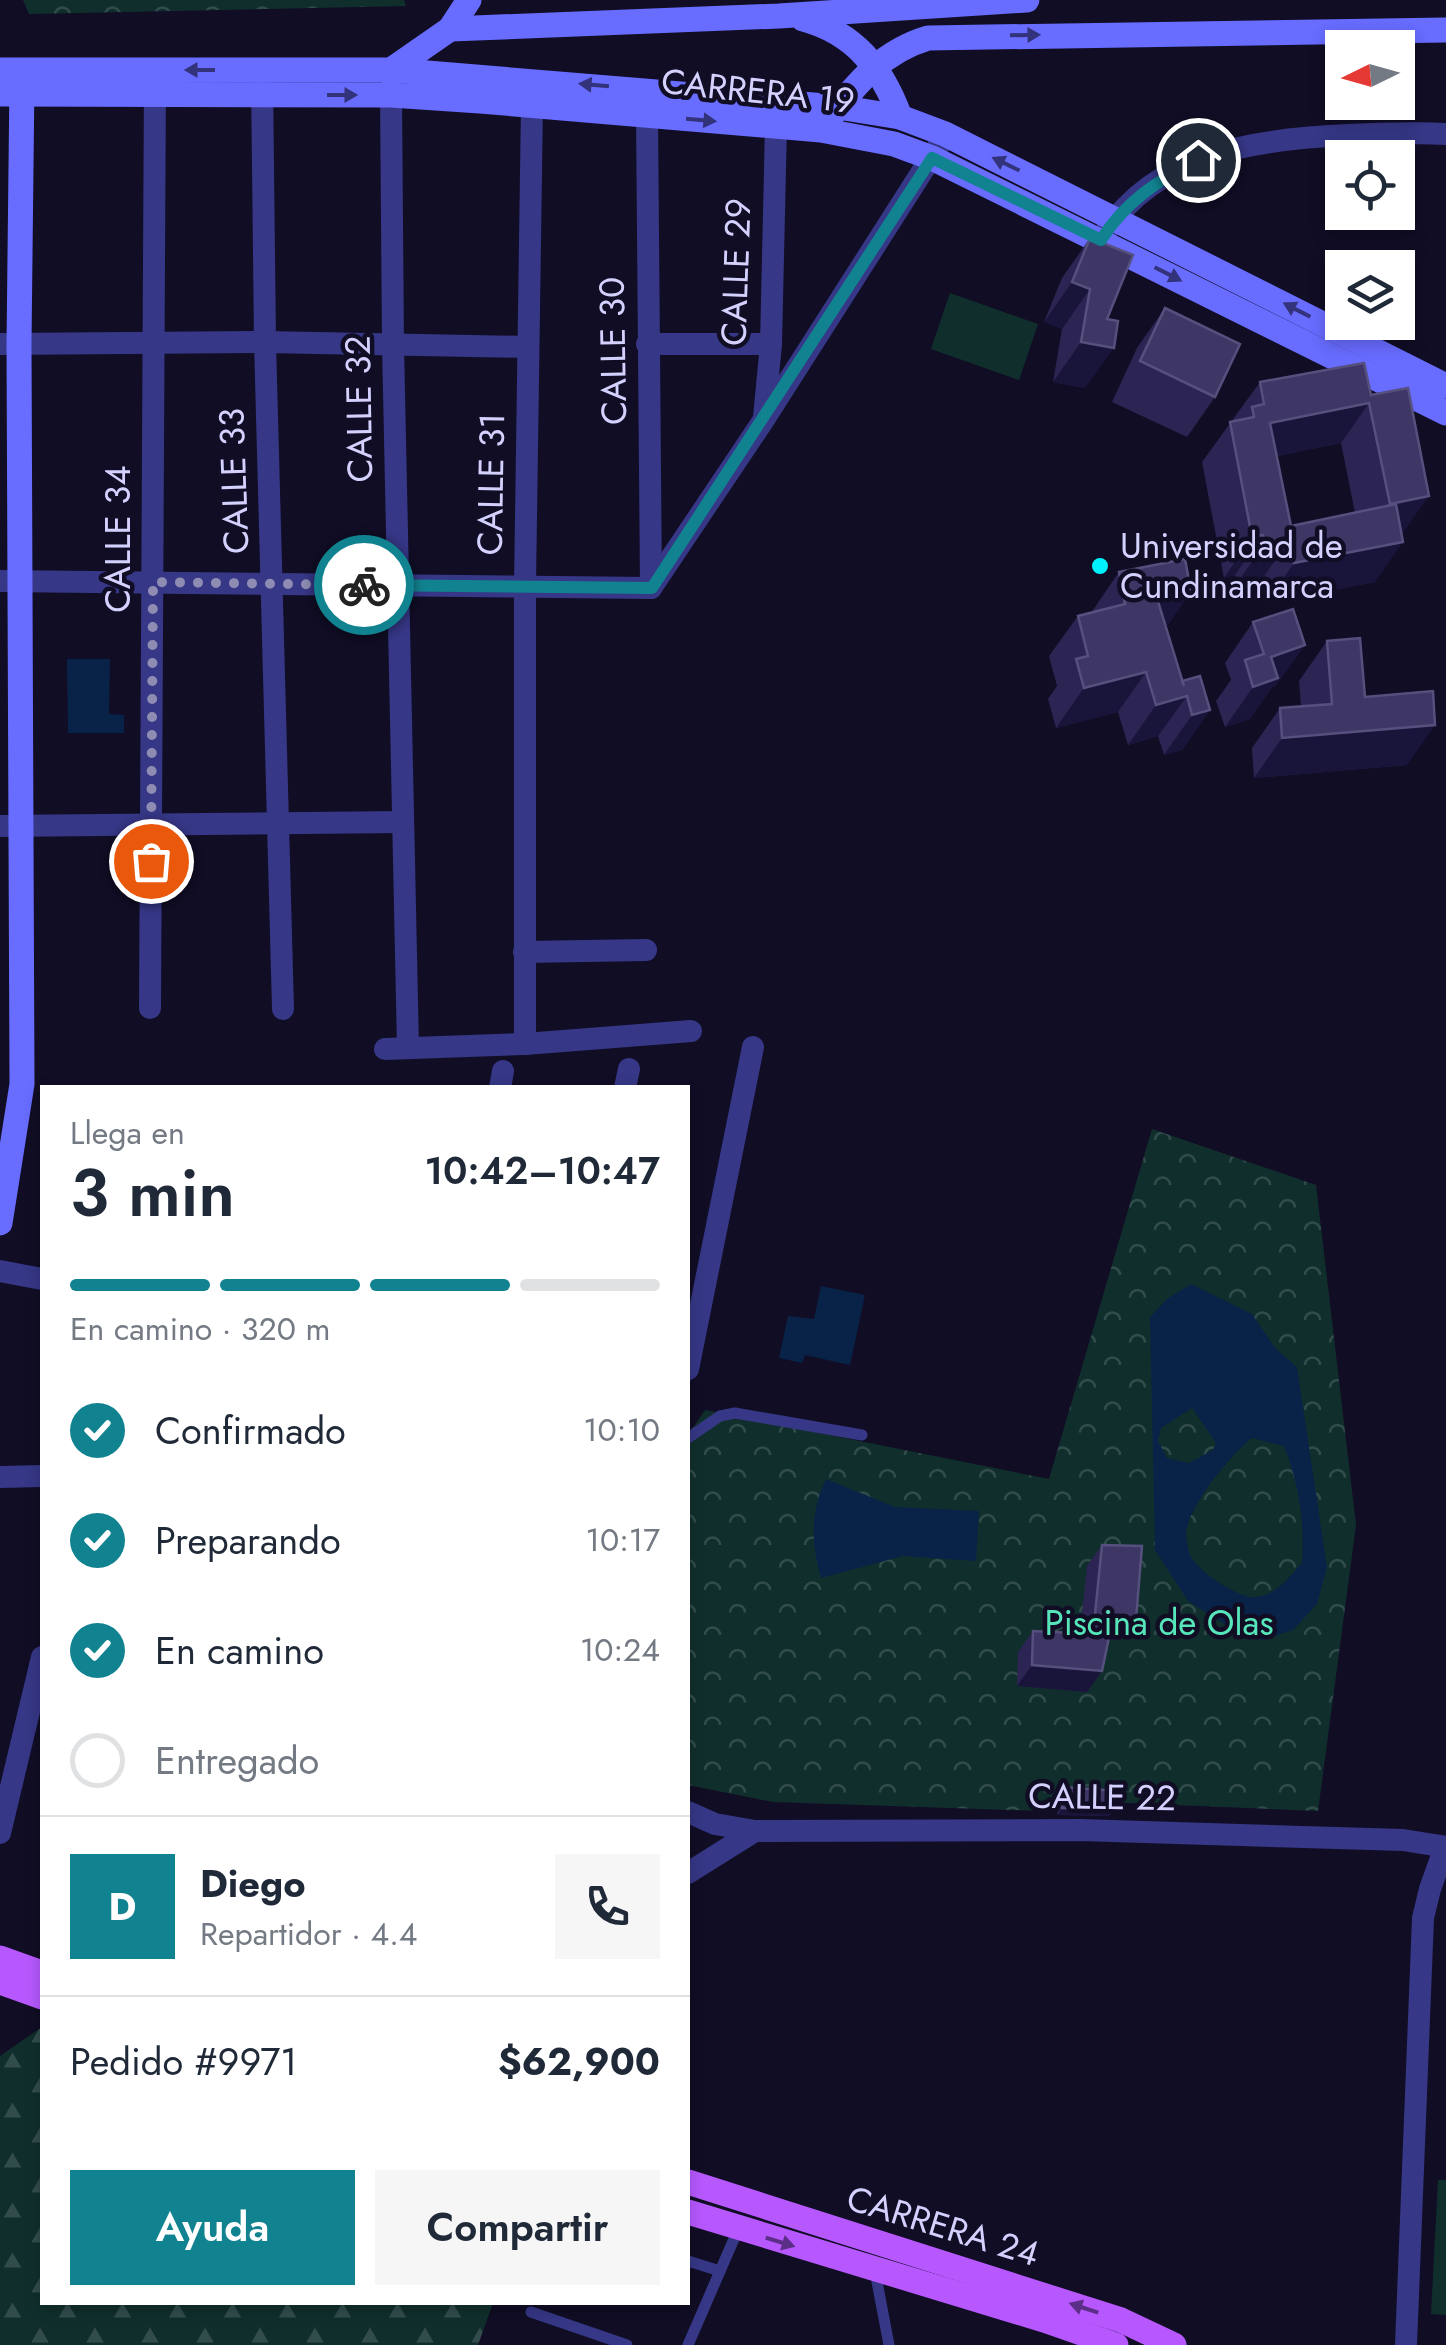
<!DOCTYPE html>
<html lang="es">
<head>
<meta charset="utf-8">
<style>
  :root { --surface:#fff; --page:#f6f6f7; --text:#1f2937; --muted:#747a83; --line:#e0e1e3; --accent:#118390 }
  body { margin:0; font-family:Jost,sans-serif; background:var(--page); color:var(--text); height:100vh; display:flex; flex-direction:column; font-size:38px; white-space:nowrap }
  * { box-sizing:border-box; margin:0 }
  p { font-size:32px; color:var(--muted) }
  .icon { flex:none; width:55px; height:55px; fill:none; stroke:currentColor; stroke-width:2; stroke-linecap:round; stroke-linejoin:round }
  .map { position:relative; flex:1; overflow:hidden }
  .side { position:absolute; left:40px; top:1085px; width:650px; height:1220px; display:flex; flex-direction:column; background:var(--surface); border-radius:0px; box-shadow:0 5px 15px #0003 }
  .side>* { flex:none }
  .needle { width:65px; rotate:265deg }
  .tools { position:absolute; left:1325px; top:30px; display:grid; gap:20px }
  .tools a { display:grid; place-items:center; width:90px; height:90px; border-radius:0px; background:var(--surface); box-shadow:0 5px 15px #0003; font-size:50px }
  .pin { position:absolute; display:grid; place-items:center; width:85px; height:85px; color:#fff; margin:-42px; border:5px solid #fff; border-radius:50%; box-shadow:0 2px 10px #0007 }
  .courier { position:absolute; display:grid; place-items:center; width:100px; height:100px; margin:-50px; border:8px solid #118390; border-radius:50%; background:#fff; color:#222; box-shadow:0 2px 12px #0007 }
  .head em { font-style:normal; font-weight:600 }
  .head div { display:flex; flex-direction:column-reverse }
  .head { display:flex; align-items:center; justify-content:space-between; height:170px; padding:0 30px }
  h1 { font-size:65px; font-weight:600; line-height:75px }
  .bar { display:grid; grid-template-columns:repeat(4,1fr); gap:15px 10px; align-content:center; height:120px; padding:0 30px }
  .bar i { height:12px; border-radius:8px; background:var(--line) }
  .bar .active { background:var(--accent) }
  .bar p { grid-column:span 4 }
  .line { display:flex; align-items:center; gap:25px; padding:0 30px; border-top:2px solid var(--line) }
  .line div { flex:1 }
  .round { display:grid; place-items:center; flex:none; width:105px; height:105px; border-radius:0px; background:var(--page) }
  ol { padding:0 30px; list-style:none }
  li { display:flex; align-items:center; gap:30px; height:110px }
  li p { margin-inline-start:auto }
  li .icon { padding:10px; border-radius:50%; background:var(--accent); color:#fff; stroke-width:4 }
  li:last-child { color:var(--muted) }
  li i { width:55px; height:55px; border:5px solid var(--line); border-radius:50% }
  .primary-button { display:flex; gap:20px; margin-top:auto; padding:20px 30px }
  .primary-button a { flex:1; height:115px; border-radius:0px; background:var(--accent); color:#fff; font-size:40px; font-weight:600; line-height:115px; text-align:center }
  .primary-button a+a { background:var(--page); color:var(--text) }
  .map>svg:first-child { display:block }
  .forest { fill:url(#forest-firs) }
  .park { fill:url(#park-crowns) }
  .pitch { fill:#102f2c }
  .water { fill:#092348; fill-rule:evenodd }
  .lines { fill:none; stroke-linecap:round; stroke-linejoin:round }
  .lane { stroke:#363786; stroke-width:11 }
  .street { stroke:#363786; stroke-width:22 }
  .secondary { stroke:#686cff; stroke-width:25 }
  .primary { stroke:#b758ff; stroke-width:25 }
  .wall { fill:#2c2553; fill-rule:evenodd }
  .shaded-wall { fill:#191439 }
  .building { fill:#3e3765; stroke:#55507e; stroke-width:2.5 }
  .oneway { fill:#33337c }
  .oneway2 { fill:#5b2f87 }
  .done { stroke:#8f8cb3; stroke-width:10; stroke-dasharray:0 18 }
  .route { stroke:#118390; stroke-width:12 }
  .poi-dot { fill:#00f0fc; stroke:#100d25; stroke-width:4 }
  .labels { text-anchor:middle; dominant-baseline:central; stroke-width:9; stroke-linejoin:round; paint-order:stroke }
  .street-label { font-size:35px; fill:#d4d1ff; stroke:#100d25 }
  .poi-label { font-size:35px; fill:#d4d1ff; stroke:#100d25; text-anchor:start }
  .park-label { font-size:35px; fill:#57e5ba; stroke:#100d25 }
</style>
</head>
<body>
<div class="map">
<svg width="1446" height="2345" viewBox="0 0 1446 2345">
  <defs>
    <pattern id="forest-firs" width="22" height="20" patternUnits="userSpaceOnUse" patternTransform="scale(2.5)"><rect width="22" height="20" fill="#102f2c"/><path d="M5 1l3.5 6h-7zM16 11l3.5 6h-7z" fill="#324c4c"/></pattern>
    <pattern id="park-crowns" width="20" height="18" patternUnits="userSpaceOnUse" patternTransform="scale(2.5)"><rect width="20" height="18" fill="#102f2c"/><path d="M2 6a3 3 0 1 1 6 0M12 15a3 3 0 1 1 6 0" fill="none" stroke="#324c4c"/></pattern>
  </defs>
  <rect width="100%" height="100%" fill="#100d25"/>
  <polygon class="forest" points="42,2027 42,2302 493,2303 478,2345 0,2345 0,2056"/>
  <g class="park">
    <polygon points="23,0 404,0 406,6 29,14"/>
    <polygon points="1152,1129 1316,1185 1356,1525 1318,1811 1054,1800 1044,1811 773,1802 688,1785 688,1435 705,1410 1049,1479"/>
  </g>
  <g class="pitch">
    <polygon points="950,293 1038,324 1019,380 931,349"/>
    <polygon points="1438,2180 1446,2180 1446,2315 1431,2314"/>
  </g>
  <g class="water">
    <polygon points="67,659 110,659 109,714 124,715 124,733 68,733"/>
    <path d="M1191,1284L1252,1314L1275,1348L1297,1367L1327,1567L1317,1604L1293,1630L1262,1640L1231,1628L1188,1601L1155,1550L1150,1317L1167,1299ZM1192,1408L1216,1443L1213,1450L1189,1463L1167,1458L1158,1441L1161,1428ZM1252,1438L1284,1446C1299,1485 1305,1521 1302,1563C1289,1577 1274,1598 1253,1597C1236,1597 1197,1570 1190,1555C1188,1551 1186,1537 1186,1532C1189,1506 1231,1454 1252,1438Z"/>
    <polygon points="821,1286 865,1295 850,1365 805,1355 802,1363 779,1358 788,1316 814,1319"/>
    <path d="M826,1479L895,1507L979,1511L976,1561L903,1556L821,1578C811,1544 810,1512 826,1479Z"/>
  </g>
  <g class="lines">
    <g class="lane">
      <polyline points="688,1438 720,1416 735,1413 862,1435"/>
      <polyline points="688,2261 720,2271"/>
      <polyline points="875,2271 889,2345"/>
      <polyline points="531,2312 627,2345"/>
      <polyline points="688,2345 740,2225"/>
    </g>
    <g class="street">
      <polyline points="262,78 265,342 283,1009"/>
      <polyline points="391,95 393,345 408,1048"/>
      <polyline points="647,115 651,588"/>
      <path d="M1105,233C1158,152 1258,139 1346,135C1379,134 1412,132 1446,134"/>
      <polyline points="0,344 265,342 528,347"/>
      <polyline points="647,344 771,344"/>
      <polyline points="764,417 771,344 776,126"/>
      <polyline points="0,581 651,588"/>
      <polyline points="651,588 763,421 941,142"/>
      <polyline points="0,826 403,822"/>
      <polyline points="524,952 646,950"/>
      <polyline points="150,1008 155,76"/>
      <polyline points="525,1044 525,586 532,104"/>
      <polyline points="385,1049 525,1044 691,1031"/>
      <polyline points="500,1088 503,1071"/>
      <polyline points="625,1088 629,1069"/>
      <polyline points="0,1271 42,1279"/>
      <polyline points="688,1369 753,1047"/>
      <polyline points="0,1477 42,1476"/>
      <polyline points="688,1812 715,1824 755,1831 1080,1830 1403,1840 1446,1847"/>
      <polyline points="0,1833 42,1657"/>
      <polyline points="688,1873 755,1831"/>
      <polyline points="1406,2345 1423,1918 1430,1889 1445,1847"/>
    </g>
    <g class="secondary">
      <path d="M803,19C855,33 882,68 900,117"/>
      <polyline points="450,29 779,16 1027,0"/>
      <polyline points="0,70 391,70 838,107 900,117 945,134 1446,386"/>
      <polyline points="391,74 391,70 450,29 469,0"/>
      <polyline points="0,94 391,95 480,101 821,130 894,144 932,158 1446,413"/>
      <path d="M830,118C857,82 884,51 928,38L1446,30"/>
      <polyline points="0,1223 22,1084 19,344 22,79"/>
    </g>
    <g class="primary">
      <polyline points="0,1958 42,1973"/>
      <polyline points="0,1982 42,1997"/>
      <polyline points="688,2182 1121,2320 1174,2345"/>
      <polyline points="688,2212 1044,2320 1116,2345"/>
    </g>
  </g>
  <g class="wall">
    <polygon points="1090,238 1107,319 1085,388 1053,382 1062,329 1044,322 1062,278"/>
    <polygon points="1165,308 1215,397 1187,437 1112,402 1137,348"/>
    <path d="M1364,363L1401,535L1375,582L1266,603L1262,579L1236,584L1235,575L1224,578L1202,462L1260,382ZM1341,443L1355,513L1291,526L1277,456Z"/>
    <polygon points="1119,572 1191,591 1166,627 1182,681 1210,710 1182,750 1164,755 1158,736 1128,745 1118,712 1056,728 1048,699 1057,686 1049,656 1078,616 1091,613"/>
    <polygon points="1253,622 1305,645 1276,685 1272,687 1250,719 1225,727 1216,701 1231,680 1225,663"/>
    <polygon points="1327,641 1365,697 1407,765 1254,778 1252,748 1280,708 1301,706 1299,681"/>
    <polygon points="1102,1545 1121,1640 1109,1640 1102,1671 1087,1692 1017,1686 1018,1652 1033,1631 1080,1633 1087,1566"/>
    <polygon points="1064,1787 1114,1809 1109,1816 1057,1815 1059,1795"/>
  </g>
  <g class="shaded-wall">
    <polygon points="1072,282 1090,289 1062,329 1044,322"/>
    <polygon points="1081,342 1114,348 1085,388 1053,382"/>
    <polygon points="1369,403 1341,443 1242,463 1270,423"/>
    <polygon points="1429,496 1400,537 1361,544 1390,504"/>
    <polygon points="1263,535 1235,575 1224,578 1252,537"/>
    <polygon points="1290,539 1262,579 1236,584 1265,544"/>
    <polygon points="1403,542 1375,582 1266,603 1294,563"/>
    <polygon points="1191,591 1163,631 1157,598"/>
    <polygon points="1305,645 1276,685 1272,687 1250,719 1225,727 1253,687 1271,657"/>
    <polygon points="1146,672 1118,712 1056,728 1084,688"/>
    <polygon points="1187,696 1158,736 1128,745 1156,705"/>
    <polygon points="1210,710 1182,750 1164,755 1192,715"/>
    <polygon points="1435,725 1407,765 1254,778 1282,738"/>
    <polygon points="1113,1618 1136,1619 1121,1640 1098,1639"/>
    <polygon points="1032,1665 1102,1671 1087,1692 1017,1686"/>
    <polygon points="1062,1808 1114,1809 1109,1816 1057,1815"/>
  </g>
  <g class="building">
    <polygon points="1090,238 1133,255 1107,319 1118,321 1114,348 1081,342 1090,289 1072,282"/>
    <polygon points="1165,308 1240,344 1215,397 1140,361"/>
    <polygon points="1364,363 1371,395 1408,388 1429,496 1390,504 1369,403 1270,423 1291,526 1396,504 1403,542 1294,563 1290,539 1265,544 1263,535 1252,537 1230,422 1254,417 1252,407 1264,404 1260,382"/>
    <polygon points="1185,559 1191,591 1157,598 1184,686 1182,681 1200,676 1210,710 1192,715 1187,696 1156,705 1146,672 1084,688 1076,659 1088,656 1078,616 1125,604 1119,572"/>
    <polygon points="1293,609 1305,645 1271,657 1278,678 1253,687 1245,660 1264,654 1253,622"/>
    <polygon points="1360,638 1365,697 1433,691 1435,725 1282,738 1280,708 1332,704 1327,641"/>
    <polygon points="1102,1545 1142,1546 1136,1619 1113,1618 1102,1671 1032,1665 1033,1631 1093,1634"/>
    <polygon points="1064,1787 1116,1791 1114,1809 1062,1808"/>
  </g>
  <defs><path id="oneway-solid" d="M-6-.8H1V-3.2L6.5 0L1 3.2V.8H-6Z" transform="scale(2.5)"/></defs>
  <g class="oneway">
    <use href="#oneway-solid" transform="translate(1025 35) rotate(-1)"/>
    <use href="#oneway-solid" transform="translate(200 70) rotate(180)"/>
    <use href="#oneway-solid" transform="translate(594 85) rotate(-175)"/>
    <use href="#oneway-solid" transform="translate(342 95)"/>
    <use href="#oneway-solid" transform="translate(701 120) rotate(5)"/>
    <use href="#oneway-solid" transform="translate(1006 164) rotate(-154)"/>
    <use href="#oneway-solid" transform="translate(1168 274) rotate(27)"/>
    <use href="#oneway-solid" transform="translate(1297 310) rotate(-153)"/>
  </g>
  <g class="oneway2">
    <use href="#oneway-solid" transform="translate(780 2242) rotate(17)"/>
    <use href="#oneway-solid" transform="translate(1084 2308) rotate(-162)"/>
  </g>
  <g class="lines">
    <polyline class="done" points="151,861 153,582 364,585"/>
    <path class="route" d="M364,585L652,588L932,158L1101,240C1125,202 1158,180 1198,160"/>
  </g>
  <circle class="poi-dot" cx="1100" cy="566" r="10"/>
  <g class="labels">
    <g class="street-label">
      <text transform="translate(758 91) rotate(6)">CARRERA 19</text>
      <text transform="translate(736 272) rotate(-88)">CALLE 29</text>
      <text transform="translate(613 351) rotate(-91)">CALLE 30</text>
      <text transform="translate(359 409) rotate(-91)">CALLE 32</text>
      <text transform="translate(234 481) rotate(-92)">CALLE 33</text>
      <text transform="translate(491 484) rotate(-89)">CALLE 31</text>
      <text transform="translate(118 539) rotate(-90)">CALLE 34</text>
      <text transform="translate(1102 1797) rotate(1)">CALLE 22</text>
      <text transform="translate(943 2226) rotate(17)">CARRERA 24</text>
    </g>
    <g class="poi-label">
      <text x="1120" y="546">Universidad de<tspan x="1120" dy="40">Cundinamarca</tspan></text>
    </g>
    <g class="park-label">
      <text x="1159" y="1623">Piscina de Olas</text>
    </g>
  </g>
</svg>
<div class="tools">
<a><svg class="needle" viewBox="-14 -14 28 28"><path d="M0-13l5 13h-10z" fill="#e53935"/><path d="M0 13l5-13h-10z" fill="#747a83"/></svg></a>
<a><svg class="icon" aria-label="locate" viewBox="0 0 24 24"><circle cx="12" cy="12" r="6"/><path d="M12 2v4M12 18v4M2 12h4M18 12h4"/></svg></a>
<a><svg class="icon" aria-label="layers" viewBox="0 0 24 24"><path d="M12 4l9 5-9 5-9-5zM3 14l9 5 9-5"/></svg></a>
</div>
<div class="pin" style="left:151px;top:861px;background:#ea580c"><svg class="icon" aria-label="bag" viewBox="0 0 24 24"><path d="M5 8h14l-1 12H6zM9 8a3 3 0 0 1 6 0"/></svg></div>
<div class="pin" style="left:1198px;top:160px;background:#1f2937"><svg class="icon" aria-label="home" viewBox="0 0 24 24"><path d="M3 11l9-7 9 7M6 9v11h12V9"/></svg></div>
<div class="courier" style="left:364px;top:585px"><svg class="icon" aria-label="bike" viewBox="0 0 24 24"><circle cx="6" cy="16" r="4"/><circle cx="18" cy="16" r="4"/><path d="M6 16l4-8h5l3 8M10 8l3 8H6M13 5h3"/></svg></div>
<section class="side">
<div class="head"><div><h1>3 min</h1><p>Llega en</p></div><em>10:42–10:47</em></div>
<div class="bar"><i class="active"></i><i class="active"></i><i class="active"></i><i></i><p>En camino · 320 m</p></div>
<ol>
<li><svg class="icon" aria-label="check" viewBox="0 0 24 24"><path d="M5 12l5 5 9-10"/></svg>Confirmado<p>10:10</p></li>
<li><svg class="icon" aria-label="check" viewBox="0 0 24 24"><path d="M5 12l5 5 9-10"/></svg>Preparando<p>10:17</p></li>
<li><svg class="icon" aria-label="check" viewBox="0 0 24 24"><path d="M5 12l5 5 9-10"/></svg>En camino<p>10:24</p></li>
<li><i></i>Entregado</li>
</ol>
<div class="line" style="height:180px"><b class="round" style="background:var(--accent);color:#fff">D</b><div><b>Diego</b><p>Repartidor · 4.4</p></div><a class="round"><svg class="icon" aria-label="phone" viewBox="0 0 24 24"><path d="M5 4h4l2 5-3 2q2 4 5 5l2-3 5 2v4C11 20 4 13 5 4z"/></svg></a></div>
<div class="line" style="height:130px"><div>Pedido #9971</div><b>$62,900</b></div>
<div class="primary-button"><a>Ayuda</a><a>Compartir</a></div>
</section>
</div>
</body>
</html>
